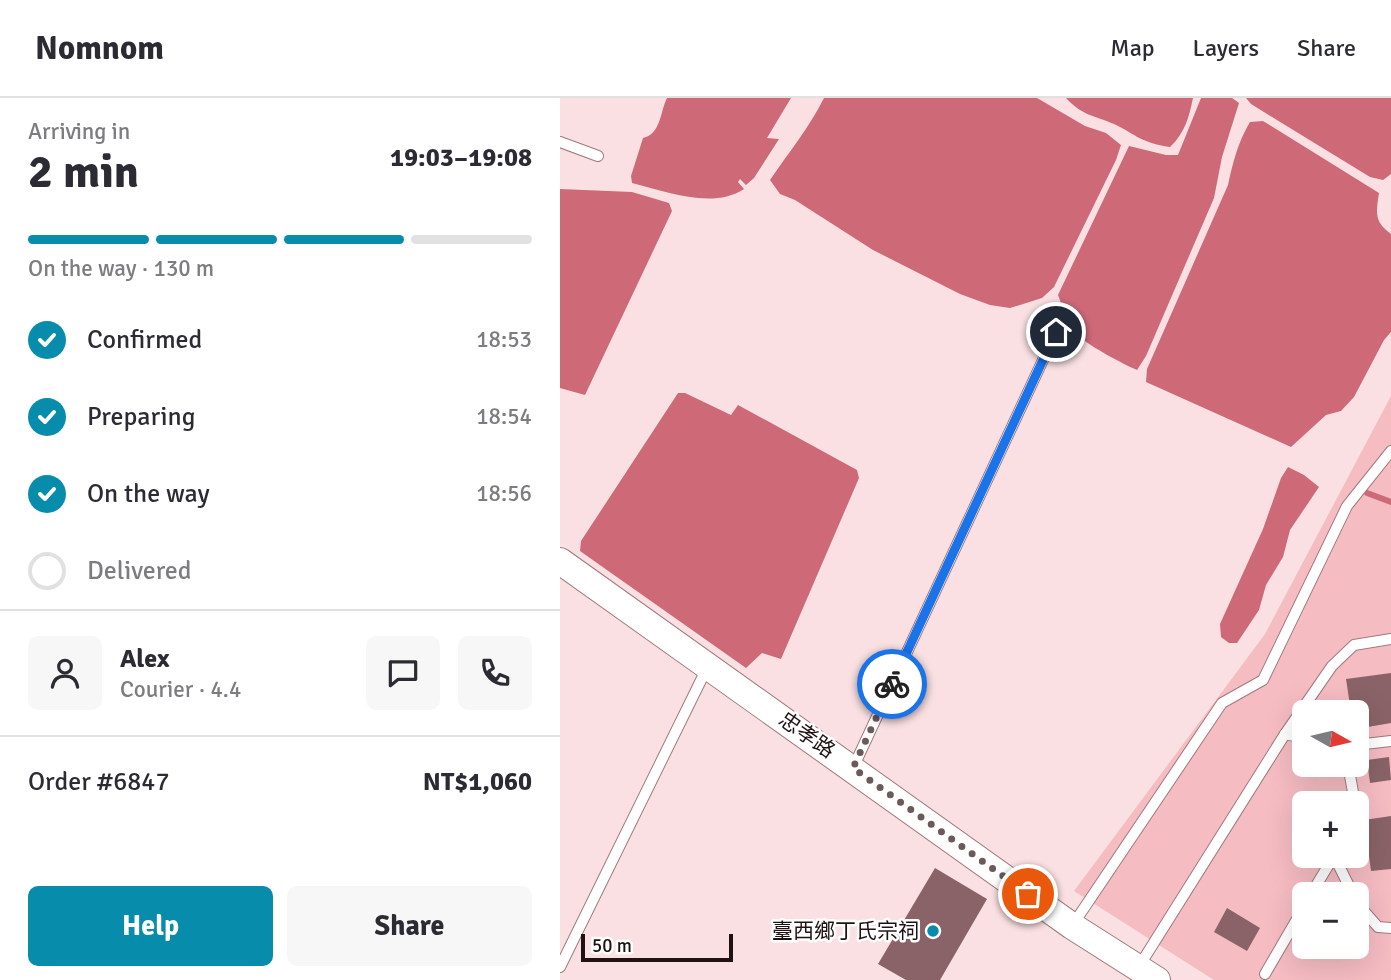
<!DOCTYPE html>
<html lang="en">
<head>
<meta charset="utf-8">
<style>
  :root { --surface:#fff; --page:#f7f7f7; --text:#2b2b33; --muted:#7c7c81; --line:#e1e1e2; --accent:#088cac }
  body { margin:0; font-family:Signika,"Noto Sans TC",sans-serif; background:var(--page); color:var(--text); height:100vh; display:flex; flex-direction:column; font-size:26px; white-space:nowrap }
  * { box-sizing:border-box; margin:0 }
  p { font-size:23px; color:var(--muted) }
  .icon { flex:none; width:38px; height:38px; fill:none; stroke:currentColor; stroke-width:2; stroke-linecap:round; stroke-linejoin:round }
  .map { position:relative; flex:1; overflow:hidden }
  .side { display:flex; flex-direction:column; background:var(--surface); width:560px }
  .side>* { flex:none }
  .needle { width:46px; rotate:98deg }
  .tools { position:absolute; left:732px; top:602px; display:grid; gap:14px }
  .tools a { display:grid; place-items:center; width:77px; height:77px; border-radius:10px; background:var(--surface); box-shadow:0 7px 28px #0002; font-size:35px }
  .scale { position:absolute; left:21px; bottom:18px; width:152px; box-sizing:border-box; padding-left:7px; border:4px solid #201213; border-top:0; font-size:19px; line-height:24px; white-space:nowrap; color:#201213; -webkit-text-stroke:5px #fff; paint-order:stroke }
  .pin { position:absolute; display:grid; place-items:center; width:60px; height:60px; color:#fff; margin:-30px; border:4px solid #fff; border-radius:50%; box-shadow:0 2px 7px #0007 }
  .courier { position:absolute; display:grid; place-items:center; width:70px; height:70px; margin:-35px; border:5px solid #1a73e8; border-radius:50%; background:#fff; color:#222; box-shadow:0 2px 9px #0007 }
  .head em { font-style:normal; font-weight:700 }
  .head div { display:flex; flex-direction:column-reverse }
  .head { display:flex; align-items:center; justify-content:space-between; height:119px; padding:0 28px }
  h1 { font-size:46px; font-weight:700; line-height:52px }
  .bar { display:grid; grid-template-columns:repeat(4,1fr); gap:10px 7px; align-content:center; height:84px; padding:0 28px }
  .bar i { height:9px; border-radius:5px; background:var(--line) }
  .bar .active { background:var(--accent) }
  .bar p { grid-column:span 4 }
  .line { display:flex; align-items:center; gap:18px; padding:0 28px; border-top:2px solid var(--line) }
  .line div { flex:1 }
  .round { display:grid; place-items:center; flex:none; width:74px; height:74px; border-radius:10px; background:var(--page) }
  ol { padding:0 28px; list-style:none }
  li { display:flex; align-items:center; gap:21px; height:77px }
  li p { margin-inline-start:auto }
  li .icon { padding:7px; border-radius:50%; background:var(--accent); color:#fff; stroke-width:4 }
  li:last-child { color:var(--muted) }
  li i { width:38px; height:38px; border:4px solid var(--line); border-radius:50% }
  .button { display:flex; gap:14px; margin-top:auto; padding:14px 28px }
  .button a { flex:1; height:80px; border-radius:10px; background:var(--accent); color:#fff; font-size:28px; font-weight:700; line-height:80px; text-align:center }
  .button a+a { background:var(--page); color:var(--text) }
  header { display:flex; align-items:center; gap:42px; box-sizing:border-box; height:98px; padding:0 35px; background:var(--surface); border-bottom:2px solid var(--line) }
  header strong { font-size:33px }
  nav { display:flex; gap:38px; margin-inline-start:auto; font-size:24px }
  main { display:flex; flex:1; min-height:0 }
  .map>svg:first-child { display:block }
  .green { fill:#f5bcc2; fill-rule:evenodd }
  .water { fill:#ce6978 }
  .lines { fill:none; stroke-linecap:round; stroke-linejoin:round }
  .stream { stroke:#ce6978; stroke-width:6 }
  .building { fill:#896367 }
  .service-casing { stroke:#a0797d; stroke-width:12 }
  .tertiary-casing { stroke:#a0797d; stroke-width:28 }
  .service { stroke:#fff; stroke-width:10 }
  .tertiary { stroke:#fff; stroke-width:26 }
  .done { stroke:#6c5a5b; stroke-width:7; stroke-dasharray:0 12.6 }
  .route { stroke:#1a73e8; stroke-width:9 }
  .poi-dot { fill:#088cac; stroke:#fff; stroke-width:2.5 }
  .labels { text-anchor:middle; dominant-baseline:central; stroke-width:5; stroke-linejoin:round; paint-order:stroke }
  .street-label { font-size:21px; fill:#201213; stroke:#fff }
  .poi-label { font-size:21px; fill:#201213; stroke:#fff; text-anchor:end }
</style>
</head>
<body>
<header>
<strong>Nomnom</strong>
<nav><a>Map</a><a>Layers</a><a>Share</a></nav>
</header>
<main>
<section class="side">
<div class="head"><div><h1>2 min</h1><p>Arriving in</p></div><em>19:03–19:08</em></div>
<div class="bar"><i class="active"></i><i class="active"></i><i class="active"></i><i></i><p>On the way · 130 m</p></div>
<ol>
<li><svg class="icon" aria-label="check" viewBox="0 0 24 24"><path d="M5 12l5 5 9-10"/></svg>Confirmed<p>18:53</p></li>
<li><svg class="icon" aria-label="check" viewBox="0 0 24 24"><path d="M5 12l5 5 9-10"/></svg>Preparing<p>18:54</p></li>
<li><svg class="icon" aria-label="check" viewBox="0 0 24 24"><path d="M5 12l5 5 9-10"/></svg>On the way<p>18:56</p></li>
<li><i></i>Delivered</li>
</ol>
<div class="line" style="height:126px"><a class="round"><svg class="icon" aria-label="person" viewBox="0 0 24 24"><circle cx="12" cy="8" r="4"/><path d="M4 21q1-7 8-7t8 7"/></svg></a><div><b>Alex</b><p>Courier · 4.4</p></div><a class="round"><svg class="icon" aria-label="chat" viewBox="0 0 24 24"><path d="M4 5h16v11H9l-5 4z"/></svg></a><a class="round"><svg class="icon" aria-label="phone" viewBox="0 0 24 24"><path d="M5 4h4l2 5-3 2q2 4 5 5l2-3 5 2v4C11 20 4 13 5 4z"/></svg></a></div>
<div class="line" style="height:91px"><div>Order #6847</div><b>NT$1,060</b></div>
<div class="button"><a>Help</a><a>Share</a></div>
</section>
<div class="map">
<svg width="831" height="882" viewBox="0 0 831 882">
  <rect width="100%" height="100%" fill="#fae0e2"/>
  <path class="green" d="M831,298V882H654L514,793L705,536ZM744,614H796V667H744ZM744,705H796V758H744ZM744,796H796V849H744Z"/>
  <g class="water">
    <path d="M107,0H231L207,40L219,41L194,80L186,87L180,81L178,84L184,91C152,112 105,93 72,85L71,78L83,40C101,36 100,14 107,0Z"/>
    <path d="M264,0H477L525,28L546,35L561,47L556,62L494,189L482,200L450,210L430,207L400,196L313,152L235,102L220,96L210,82C229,54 249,30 264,0Z"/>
    <path d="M506,0H633C629,19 625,35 610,49C581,45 577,37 554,26C533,17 523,18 506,0Z"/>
    <path d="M641,0H672L679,5L662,59L654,100L586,258L577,272C559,264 506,237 501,218C499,208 503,208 498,197L569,48L606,57H618Z"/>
    <polygon points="686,0 831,0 831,76 823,82 810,79 691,6"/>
    <path d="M703,23L819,95C816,115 814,124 831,136V234L824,242L794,299L781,313L766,317L731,349L586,284L587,271L668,87C673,64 678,44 690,24Z"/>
    <polygon points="0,91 72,94 109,105 112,113 25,297 0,290"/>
    <polygon points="118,295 125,295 171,317 178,307 297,372 299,380 221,561 202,555 186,570 20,453 21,443"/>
    <polygon points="728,369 744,377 759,389 730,432 723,459 706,487 699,512 677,545 669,545 661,539 660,526 703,431 721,380"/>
  </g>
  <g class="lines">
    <polyline class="stream" points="807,395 831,404"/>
  </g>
  <g class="building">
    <polygon points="831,575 831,625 796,631 796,614 791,614 786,581"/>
    <polygon points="829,659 831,682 810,685 807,662"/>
    <polygon points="831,718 831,771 811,773 804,722"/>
    <polygon points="375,770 427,801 380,882 346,882 318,866"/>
    <polygon points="667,810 700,830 687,853 654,834"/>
  </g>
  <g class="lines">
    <defs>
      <g id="service">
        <polyline points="0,44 38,58"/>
        <polyline points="725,636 744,640"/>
        <polyline points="796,647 831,643"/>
        <polyline points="788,667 795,705"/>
        <polyline points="293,670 496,234"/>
        <polyline points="774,758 793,796"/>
        <polyline points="751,796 774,758"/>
        <polyline points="796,804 818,829 831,830"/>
        <polyline points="512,828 662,605 703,582 787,408 831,353"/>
        <polyline points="0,869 147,570"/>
        <polyline points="578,870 725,636 772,568 794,547 831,541"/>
        <polyline points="705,876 744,809"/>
      </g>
      <polyline id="tertiary" points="0,463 512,828 597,882"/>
    </defs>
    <use href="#service" class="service-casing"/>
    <use href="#tertiary" class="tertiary-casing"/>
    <use href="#service" class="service"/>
    <use href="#tertiary" class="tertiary"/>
  </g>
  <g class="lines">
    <polyline class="done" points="332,586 293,670 468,796"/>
    <polyline class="route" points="332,586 496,234"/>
  </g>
  <circle class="poi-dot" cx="373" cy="833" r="7"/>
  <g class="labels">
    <g class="street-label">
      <text transform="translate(247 637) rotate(35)">忠孝路</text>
    </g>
    <g class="poi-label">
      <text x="359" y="833">臺西鄉丁氏宗祠</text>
    </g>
  </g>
</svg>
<div class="tools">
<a><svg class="needle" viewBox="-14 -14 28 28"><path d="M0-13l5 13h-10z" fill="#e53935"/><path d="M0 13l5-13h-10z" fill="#7c7c81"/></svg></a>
<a>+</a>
<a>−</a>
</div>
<div class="scale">50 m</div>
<div class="pin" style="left:468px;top:796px;background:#ea580c"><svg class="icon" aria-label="bag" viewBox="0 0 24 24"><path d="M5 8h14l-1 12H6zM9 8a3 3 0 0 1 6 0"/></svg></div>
<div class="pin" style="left:496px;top:234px;background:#1f2937"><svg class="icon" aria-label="home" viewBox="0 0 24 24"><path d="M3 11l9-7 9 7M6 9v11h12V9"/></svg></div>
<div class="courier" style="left:332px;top:586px"><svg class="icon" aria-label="bike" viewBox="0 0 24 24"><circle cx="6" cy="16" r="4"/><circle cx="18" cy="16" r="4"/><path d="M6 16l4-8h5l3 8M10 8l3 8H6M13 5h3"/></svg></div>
</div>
</main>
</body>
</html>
